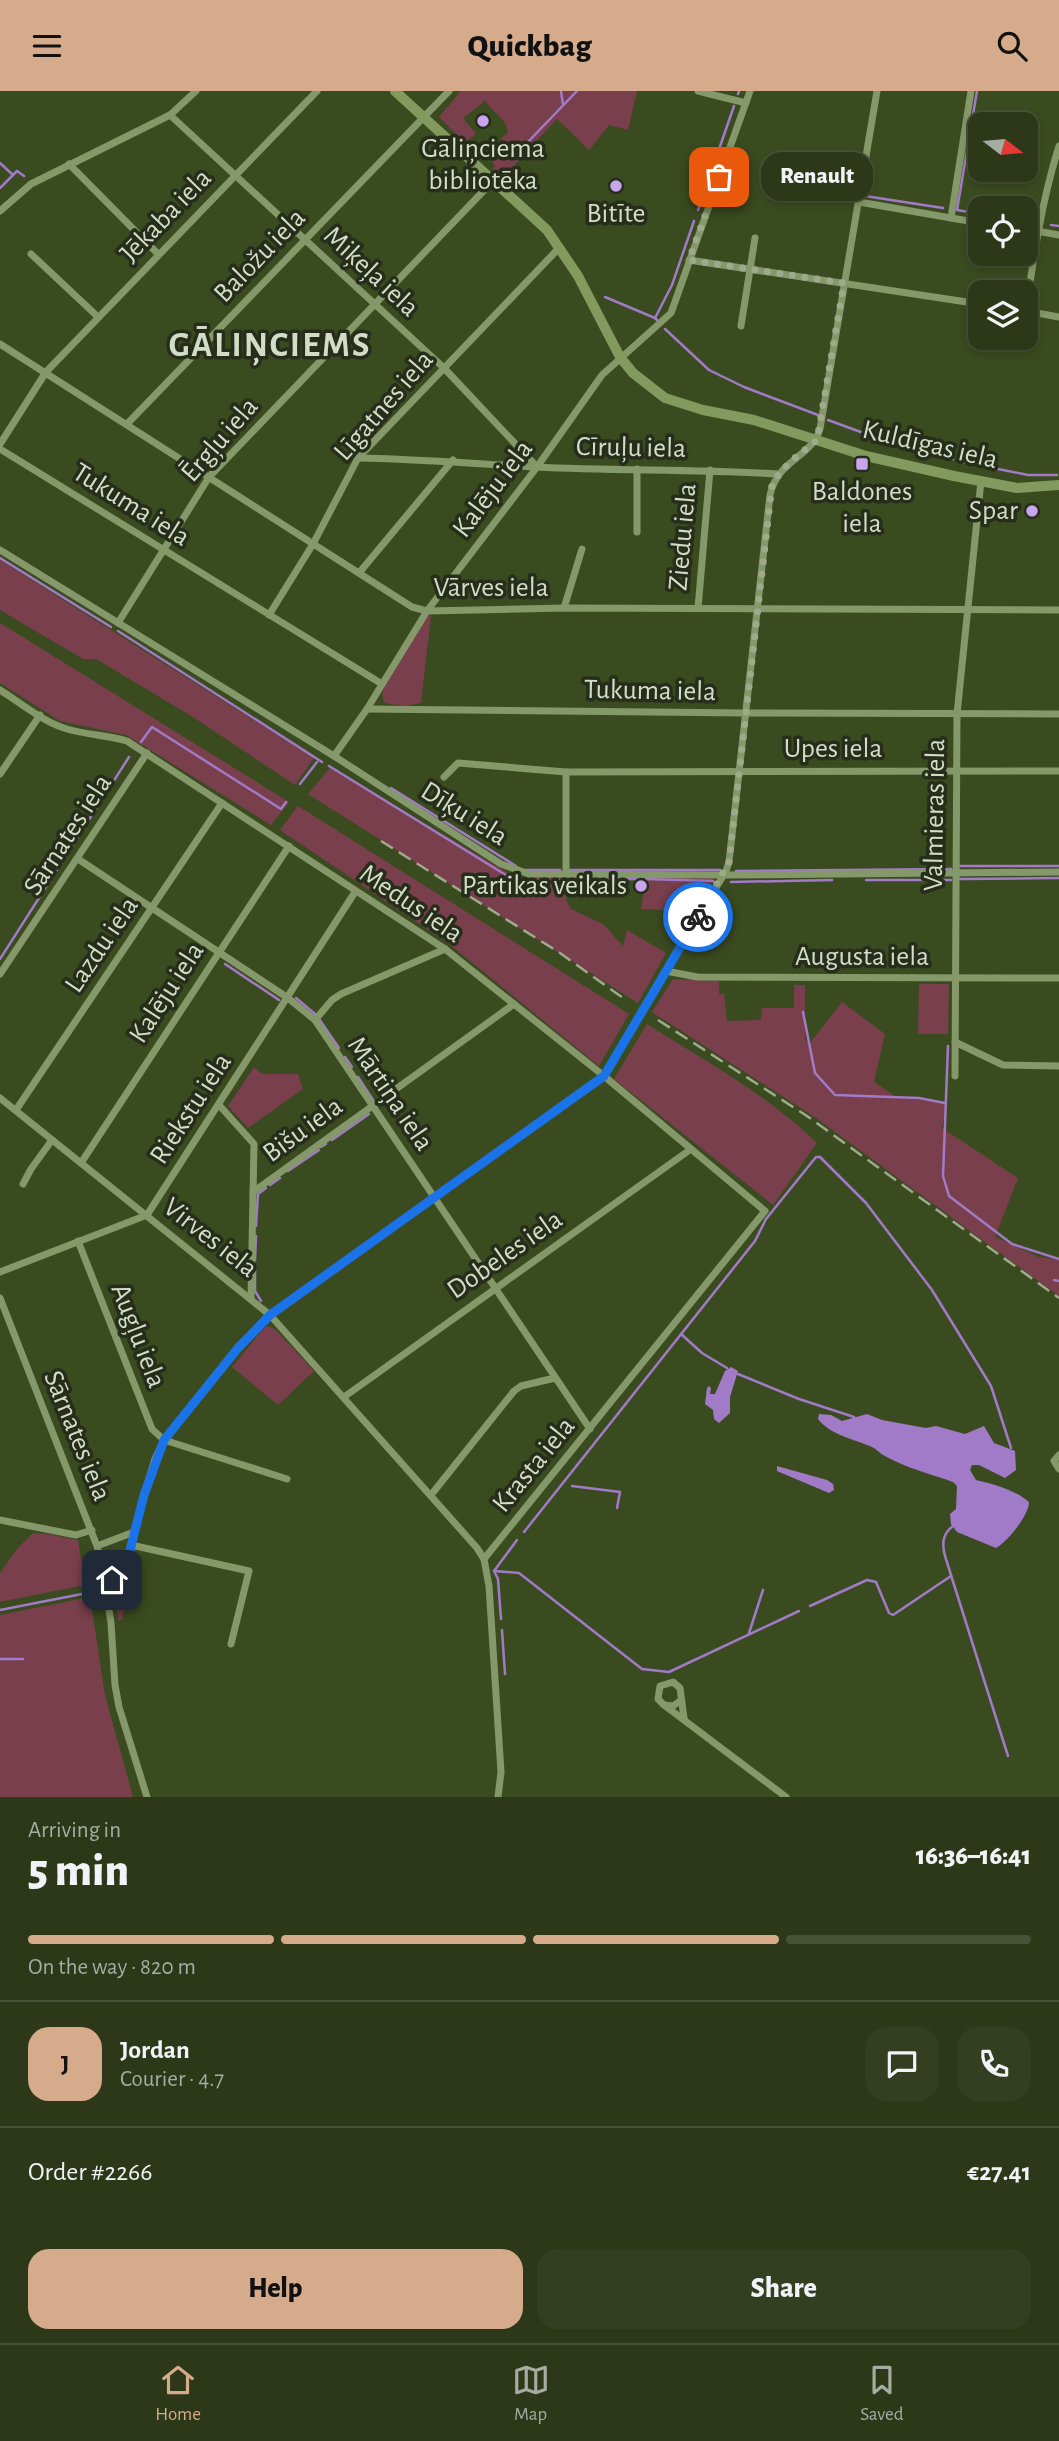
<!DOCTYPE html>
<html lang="en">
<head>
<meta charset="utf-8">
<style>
  :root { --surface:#2c3818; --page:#343f21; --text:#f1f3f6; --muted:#a6aca2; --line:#485237; --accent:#d6ab8b }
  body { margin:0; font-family:"Alegreya Sans",sans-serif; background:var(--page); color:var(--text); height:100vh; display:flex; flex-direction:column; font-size:26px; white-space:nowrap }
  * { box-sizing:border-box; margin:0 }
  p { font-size:23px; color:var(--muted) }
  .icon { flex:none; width:38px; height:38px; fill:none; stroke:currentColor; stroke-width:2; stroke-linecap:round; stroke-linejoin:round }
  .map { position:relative; height:1706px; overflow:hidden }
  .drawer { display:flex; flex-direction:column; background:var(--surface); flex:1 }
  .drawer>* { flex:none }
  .needle { width:46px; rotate:106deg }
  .tools { position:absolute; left:968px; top:21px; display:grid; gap:14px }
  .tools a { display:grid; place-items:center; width:70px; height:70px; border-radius:14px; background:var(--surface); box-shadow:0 4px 10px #0003,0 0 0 2px var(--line); font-size:35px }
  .pin { position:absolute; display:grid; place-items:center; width:60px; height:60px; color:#fff; margin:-30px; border-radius:14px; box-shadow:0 4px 10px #0006 }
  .courier { position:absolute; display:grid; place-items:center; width:70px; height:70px; margin:-35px; border:5px solid #1a73e8; border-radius:50%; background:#fff; color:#222; box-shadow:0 2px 9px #0007 }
  .bubble { position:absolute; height:49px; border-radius:21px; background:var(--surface); box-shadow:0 4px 10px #0003,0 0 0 2px var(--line); font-size:23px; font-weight:800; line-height:49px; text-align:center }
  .head em { font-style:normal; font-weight:800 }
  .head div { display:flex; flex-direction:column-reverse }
  .head { display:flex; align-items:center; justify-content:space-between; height:119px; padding:0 28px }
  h1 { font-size:46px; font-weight:800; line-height:52px }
  .bar { display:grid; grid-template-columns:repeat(4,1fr); gap:10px 7px; align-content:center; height:84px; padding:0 28px }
  .bar i { height:9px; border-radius:5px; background:var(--line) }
  .bar .on { background:var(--accent) }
  .bar p { grid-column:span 4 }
  .line { display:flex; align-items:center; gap:18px; padding:0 28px; border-top:2px solid var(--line) }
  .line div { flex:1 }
  .round { display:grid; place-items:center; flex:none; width:74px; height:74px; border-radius:21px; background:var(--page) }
  .action { display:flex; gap:14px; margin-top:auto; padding:14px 28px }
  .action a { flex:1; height:80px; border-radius:21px; background:var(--accent); color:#111; font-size:28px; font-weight:800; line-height:80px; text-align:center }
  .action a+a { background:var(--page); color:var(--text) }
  header { display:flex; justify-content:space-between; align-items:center; height:91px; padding:0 28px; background:var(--accent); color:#111; font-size:32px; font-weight:800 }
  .tabs { display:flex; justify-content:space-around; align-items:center; height:98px; border-top:2px solid var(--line); background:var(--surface); font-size:19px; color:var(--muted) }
  .tabs a { display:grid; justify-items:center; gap:4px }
  .tabs .on { color:var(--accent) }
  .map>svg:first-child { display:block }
  .green { fill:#793f4c }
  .water { fill:#a17bc7 }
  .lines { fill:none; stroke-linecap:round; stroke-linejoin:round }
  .stream { stroke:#a17bc7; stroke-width:2.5 }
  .street { stroke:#85986a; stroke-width:7 }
  .secondary { stroke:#829a5e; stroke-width:10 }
  .rail { stroke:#9eaa8c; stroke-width:2.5; stroke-dasharray:14 7; stroke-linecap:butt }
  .done { stroke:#9eaa8b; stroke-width:7; stroke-dasharray:0 12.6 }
  .route { stroke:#1a73e8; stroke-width:9 }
  .poi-dot { fill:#c9a5ee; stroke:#262e1b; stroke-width:2.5 }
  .labels { text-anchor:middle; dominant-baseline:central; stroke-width:7; stroke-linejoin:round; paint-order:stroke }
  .poi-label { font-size:28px; fill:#d3ddc5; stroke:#262e1b }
  .street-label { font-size:28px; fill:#d3ddc5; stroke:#262e1b }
  .district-label { font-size:35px; font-weight:bold; letter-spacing:2px; fill:#d3ddc5; stroke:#262e1b }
</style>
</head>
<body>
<header><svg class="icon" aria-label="menu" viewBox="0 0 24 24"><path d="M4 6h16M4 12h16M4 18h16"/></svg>Quickbag<svg class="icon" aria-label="search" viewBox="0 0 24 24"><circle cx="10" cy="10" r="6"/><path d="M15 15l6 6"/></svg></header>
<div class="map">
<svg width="1059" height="1706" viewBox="0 0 1059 1706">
  <rect width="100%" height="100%" fill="#3b4b20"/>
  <g class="green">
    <polygon points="461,0 637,0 628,39 609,34 589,59 557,28 503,86 492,78 495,75 492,71 506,54 501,47 508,42 506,33 484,9 483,12 463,27 476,43 467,50 462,49 439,26"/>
    <polygon points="0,469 314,667 295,694 193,626 96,568 83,568 0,519"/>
    <polygon points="427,525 431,525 421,612 405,615 385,612 382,605 384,597"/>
    <polygon points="0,532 289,711 271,734 126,644 60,630 0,592"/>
    <polygon points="330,677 517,787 567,787 566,809 571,818 603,833 623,855 627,839 666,862 638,912 308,703"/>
    <polygon points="298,715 629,923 599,975 448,852 280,739"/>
    <polygon points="646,786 713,787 713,788 701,812 692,820 641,818"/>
    <polygon points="673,888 719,890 719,903 724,903 727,930 761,929 762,917 794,917 794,894 805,894 805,949 810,952 842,911 885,943 874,991 896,1006 946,1012 942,1037 1018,1087 995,1146 1039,1166 1059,1169 1059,1205 816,1027 652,921"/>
    <polygon points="919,893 949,893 948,943 918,943"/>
    <path d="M647,933C705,970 768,1004 817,1052L773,1114L614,988Z"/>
    <polygon points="254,976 262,983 298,983 303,998 248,1037 228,1015"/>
    <polygon points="268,1235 276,1239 314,1280 278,1314 232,1276 264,1237"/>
    <polygon points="33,1442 48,1443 78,1449 85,1494 0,1511 0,1482 17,1458"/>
    <polygon points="130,1485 122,1529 118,1529 114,1497"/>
    <polygon points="90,1506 105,1604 133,1706 0,1706 0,1524"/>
  </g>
  <g class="water">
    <polygon points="731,1276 738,1280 730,1306 730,1322 719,1332 714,1328 713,1319 705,1313 707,1297 709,1295 711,1297 710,1303 715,1303 725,1280"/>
    <path d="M819,1323L831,1324L842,1330L867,1323L882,1329L926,1337L936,1335L965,1343L984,1335L994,1352L1015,1360L1016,1379L1005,1387L979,1374H972L970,1379L976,1389C996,1394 1013,1398 1029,1411C1029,1424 1008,1450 996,1457L957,1441L951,1433L950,1423L956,1418L957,1395L953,1391C931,1383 906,1377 885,1365C880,1363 877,1358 872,1356C854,1348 830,1344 818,1328Z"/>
    <polygon points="777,1375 827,1389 833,1393 834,1399 829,1402 777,1380"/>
  </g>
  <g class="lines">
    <g class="stream">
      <polyline points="561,0 563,14"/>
      <polyline points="977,0 957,119 980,123"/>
      <polyline points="738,3 739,0"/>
      <polyline points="525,54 577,0"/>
      <polyline points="0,72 13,84"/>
      <polyline points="0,97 17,80 24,85"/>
      <polyline points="865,105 943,117"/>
      <polyline points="698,119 734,15"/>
      <polyline points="1026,130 1034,131"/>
      <polyline points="1051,134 1059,135"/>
      <polyline points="605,206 655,227"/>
      <polyline points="657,229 655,227 672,194 694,130"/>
      <polyline points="665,238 709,279 744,296 818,324"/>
      <polyline points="828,329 899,355 953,368"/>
      <polyline points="963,371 1028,384 1057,384"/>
      <polyline points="0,467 111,536"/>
      <polyline points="118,540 322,671"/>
      <polyline points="141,651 152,636 281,718 286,711"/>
      <polyline points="329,675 509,786 522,790 638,788"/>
      <polyline points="300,693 317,671"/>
      <polyline points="391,697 516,775"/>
      <polyline points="959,775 1059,775"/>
      <polyline points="525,779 560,779"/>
      <polyline points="570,779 720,779"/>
      <polyline points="736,780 951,778"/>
      <polyline points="646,788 713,790"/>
      <polyline points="960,788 1059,787"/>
      <polyline points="866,789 951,789"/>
      <polyline points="731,791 832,789"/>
      <polyline points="0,868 129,666"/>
      <polyline points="225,873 279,909"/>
      <polyline points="296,907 315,923"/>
      <polyline points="803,921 815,982 835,1004 919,1007 945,1012"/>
      <polyline points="319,928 339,957"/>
      <polyline points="948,955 943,1085 949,1105 1012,1153 1059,1168"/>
      <polyline points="345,966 352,976"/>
      <polyline points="358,986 373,1009"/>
      <polyline points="332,1049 369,1023"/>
      <polyline points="321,1056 326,1053"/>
      <polyline points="288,1080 319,1059"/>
      <polyline points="270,1094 280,1087"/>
      <polyline points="256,1135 258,1103 266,1097"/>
      <polyline points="255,1169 256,1145"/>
      <polyline points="255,1176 255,1200 261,1210"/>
      <polyline points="1054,1189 1059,1190"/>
      <polyline points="681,1243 702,1262 727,1277"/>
      <polyline points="738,1283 799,1308 854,1326"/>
      <polyline points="572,1395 620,1401 617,1417"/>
      <path d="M953,1435C942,1443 942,1453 945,1465L1008,1665"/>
      <polyline points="524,1441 755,1150 766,1128 816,1066 820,1066 866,1112 932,1199 991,1295 1011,1357"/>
      <polyline points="494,1480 519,1482 642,1578 669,1581 799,1520"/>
      <polyline points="494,1480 498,1488 501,1528"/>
      <polyline points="494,1480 517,1449"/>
      <polyline points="810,1515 867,1489 876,1491 889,1522 893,1524 951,1485"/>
      <polyline points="0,1519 92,1501"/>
      <polyline points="502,1539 505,1583"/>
      <polyline points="749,1542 763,1499"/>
      <polyline points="0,1568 23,1568"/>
    </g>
    <g class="street">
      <polyline points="698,0 746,12"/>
      <polyline points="170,24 444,277 537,376"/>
      <polyline points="69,73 158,163"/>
      <polyline points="859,111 980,132"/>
      <polyline points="0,120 31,93 170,24 196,0"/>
      <polyline points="951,127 971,0"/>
      <polyline points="1026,138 1059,144"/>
      <polyline points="31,163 97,225"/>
      <polyline points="689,169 980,213"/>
      <path d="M1026,219C1034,163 1042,109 1059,55"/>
      <polyline points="1026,220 1059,226"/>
      <polyline points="741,235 755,147"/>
      <polyline points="0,253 412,516 427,520 564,517 1059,519"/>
      <polyline points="127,333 449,0"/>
      <polyline points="0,353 46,281 317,0"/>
      <polyline points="0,358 382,593"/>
      <path d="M358,367C418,368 476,373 536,376C616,380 697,378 778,383"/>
      <polyline points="637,378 637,441"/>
      <polyline points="0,459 334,665 501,773 529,783 723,784 1059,781"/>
      <polyline points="359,482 453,369"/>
      <polyline points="564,517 582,458"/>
      <polyline points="698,517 710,379"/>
      <polyline points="269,524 313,453 358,367 560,156"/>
      <polyline points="118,532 209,386 493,90"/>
      <path d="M0,599C21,612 43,631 67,638C87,644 107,644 127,650L445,858L604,985L765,1120L484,1468"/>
      <polyline points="367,618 746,622 1059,623"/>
      <polyline points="334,665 367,618 427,520 537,376 602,284 671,222 750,0"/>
      <polyline points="0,683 40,624"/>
      <polyline points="444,686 458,672 566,681 1059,680"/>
      <polyline points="78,768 288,907 315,929 590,1338"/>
      <polyline points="566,782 566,681"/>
      <polyline points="666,880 697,886 1059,887"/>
      <polyline points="0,883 147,662"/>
      <polyline points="315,929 332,909 341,903 445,858"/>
      <polyline points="955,951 1003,974 1059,975"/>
      <polyline points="955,985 957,623 981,390"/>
      <polyline points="0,1007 270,1224 477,1457 484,1468 489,1495 501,1681 498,1706"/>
      <polyline points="219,1014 254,1053 251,1207"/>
      <polyline points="16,1019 222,712"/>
      <polyline points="81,1072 289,755"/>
      <polyline points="23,1093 31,1078 52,1049"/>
      <polyline points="253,1101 514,913"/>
      <polyline points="78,1150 152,1338 164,1349 287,1388"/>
      <polyline points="0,1181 147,1124 355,801"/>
      <polyline points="0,1207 97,1455 103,1480 111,1532 115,1594 119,1616 147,1706"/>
      <polyline points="344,1306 691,1058"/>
      <polyline points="1059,1364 1054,1370 1059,1378"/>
      <polyline points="431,1404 514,1300 521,1295 555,1287"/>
      <polyline points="0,1429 76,1444 92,1439"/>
      <polyline points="131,1454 249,1480 231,1553"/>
      <polyline points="97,1455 134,1441"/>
      <path d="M105,1490L121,1485L125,1479L144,1404L155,1368L164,1349L238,1257L270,1224L604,985L726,780L729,771L770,404C778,368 811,367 820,338L877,0"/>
      <polyline points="680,1610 673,1615 664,1614 658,1608 660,1595 673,1591 680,1597 684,1627"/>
      <polyline points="664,1614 786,1706"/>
    </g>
    <polyline class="secondary" points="395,0 547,139 578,185 620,266 633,282 665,307 703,319 754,329 866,365 954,385 1017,397 1059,394"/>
    <g class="rail">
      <polyline points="381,750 560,862 623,907"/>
      <polyline points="658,929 807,1025 1059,1207"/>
    </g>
  </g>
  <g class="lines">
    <path class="done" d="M698,826L729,771L772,394C782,375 800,363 817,349L844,192L689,169L719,86"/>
    <polyline class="route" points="112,1489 121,1485 125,1479 144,1404 164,1349 238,1257 270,1224 604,985 698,826"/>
  </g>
  <g class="poi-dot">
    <circle cx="483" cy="30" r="7"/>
    <circle cx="616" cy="95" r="7"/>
    <rect x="855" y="366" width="14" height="14" rx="3.5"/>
    <circle cx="1032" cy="420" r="7"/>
    <circle cx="641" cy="795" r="7"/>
  </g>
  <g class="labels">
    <g class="poi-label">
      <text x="483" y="58">Gāliņciema<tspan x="483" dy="32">bibliotēka</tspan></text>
      <text x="616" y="123">Bitīte</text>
      <text x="862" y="401">Baldones<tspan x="862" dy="32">iela</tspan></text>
      <text x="1018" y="420" text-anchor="end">Spar</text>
      <text x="627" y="795" text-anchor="end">Pārtikas veikals</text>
    </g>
    <g class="street-label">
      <text transform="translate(166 125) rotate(-46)">Jēkaba iela</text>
      <text transform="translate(260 165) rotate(-46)">Baložu iela</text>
      <text transform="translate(371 181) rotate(43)">Miķeļa iela</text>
      <text transform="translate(384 315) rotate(-49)">Līgatnes iela</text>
      <text transform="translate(220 349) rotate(-49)">Ērgļu iela</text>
      <text transform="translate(930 354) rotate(13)">Kuldīgas iela</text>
      <text transform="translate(631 357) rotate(1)">Cīruļu iela</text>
      <text transform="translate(493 398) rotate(-53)">Kalēju iela</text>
      <text transform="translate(131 414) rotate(32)">Tukuma iela</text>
      <text transform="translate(683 446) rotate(-85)">Ziedu iela</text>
      <text x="491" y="497">Vārves iela</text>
      <text transform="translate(650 600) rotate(1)">Tukuma iela</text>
      <text x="833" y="658">Upes iela</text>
      <text transform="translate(464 723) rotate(32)">Dīķu iela</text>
      <text transform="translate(935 724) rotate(-89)">Valmieras iela</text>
      <text transform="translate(68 744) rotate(-57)">Sārnates iela</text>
      <text transform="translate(411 813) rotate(34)">Medus iela</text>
      <text transform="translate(102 854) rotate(-56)">Lazdu iela</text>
      <text x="862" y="866">Augusta iela</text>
      <text transform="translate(167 902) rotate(-57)">Kalēju iela</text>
      <text transform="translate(390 1003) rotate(56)">Mārtiņa iela</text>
      <text transform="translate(191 1018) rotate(-57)">Riekstu iela</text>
      <text transform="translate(303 1039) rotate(-36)">Bišu iela</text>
      <text transform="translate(210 1147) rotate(38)">Virves iela</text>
      <text transform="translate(505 1164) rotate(-35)">Dobeles iela</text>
      <text transform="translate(138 1245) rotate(69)">Augļu iela</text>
      <text transform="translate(77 1345) rotate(68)">Sārnates iela</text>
      <text transform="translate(534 1374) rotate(-51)">Krasta iela</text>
    </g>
    <g class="district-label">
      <text x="270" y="254">GĀLIŅCIEMS</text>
    </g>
  </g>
</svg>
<div class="tools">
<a><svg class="needle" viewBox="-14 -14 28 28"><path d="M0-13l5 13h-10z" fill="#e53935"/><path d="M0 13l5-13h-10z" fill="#a6aca2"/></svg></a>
<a><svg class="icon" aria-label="locate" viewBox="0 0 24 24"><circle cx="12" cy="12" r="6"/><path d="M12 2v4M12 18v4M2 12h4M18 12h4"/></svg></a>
<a><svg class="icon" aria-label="layers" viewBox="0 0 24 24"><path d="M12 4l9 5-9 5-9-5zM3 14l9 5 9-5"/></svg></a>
</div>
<div class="pin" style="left:719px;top:86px;background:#ea580c"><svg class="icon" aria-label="bag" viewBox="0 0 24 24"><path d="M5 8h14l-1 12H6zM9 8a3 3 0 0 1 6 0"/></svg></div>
<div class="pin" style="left:112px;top:1489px;background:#1f2937"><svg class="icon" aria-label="home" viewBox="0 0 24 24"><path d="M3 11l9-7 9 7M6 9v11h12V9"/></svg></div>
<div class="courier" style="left:698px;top:826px"><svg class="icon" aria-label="bike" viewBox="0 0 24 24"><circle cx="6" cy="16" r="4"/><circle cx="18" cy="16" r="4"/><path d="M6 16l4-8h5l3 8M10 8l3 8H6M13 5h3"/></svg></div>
<div class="bubble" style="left:761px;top:61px;width:112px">Renault</div>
</div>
<section class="drawer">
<div class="head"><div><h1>5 min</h1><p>Arriving in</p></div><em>16:36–16:41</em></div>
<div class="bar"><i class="on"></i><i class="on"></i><i class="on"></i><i></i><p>On the way · 820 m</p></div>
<div class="line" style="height:126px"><b class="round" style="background:var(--accent);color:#111">J</b><div><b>Jordan</b><p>Courier · 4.7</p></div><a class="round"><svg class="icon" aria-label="chat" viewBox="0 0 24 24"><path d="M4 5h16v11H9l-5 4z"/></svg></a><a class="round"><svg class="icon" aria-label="phone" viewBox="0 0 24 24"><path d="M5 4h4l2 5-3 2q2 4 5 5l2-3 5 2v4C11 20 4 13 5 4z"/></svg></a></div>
<div class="line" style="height:91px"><div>Order #2266</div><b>€27.41</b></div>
<div class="action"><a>Help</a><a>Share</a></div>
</section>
<nav class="tabs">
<a class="on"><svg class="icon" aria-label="home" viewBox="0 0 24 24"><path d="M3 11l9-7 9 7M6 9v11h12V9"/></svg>Home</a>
<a><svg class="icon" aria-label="map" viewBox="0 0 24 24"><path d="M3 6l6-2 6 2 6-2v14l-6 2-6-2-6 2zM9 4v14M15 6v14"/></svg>Map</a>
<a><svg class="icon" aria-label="saved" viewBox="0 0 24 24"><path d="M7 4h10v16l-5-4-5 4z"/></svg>Saved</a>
</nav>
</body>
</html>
